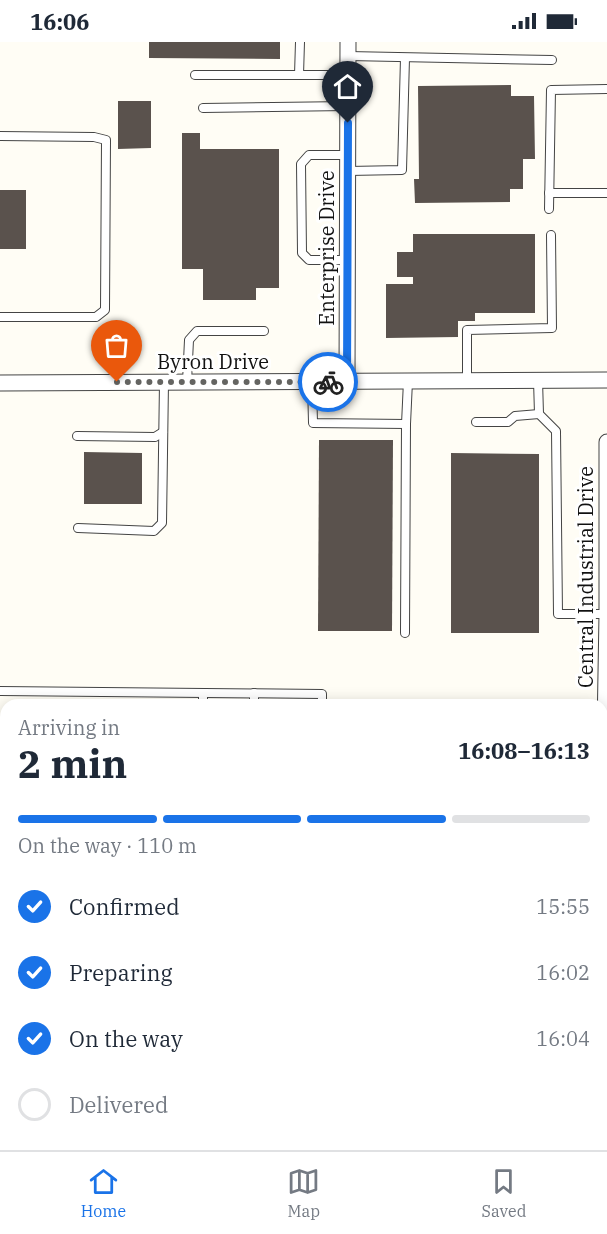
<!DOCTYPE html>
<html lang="en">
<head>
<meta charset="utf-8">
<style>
  :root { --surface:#fff; --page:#f6f6f7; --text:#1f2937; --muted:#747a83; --line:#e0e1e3; --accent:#1a73e8 }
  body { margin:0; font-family:"IBM Plex Serif",serif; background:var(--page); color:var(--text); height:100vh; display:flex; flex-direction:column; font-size:22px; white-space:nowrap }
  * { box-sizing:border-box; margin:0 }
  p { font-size:20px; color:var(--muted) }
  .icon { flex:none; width:33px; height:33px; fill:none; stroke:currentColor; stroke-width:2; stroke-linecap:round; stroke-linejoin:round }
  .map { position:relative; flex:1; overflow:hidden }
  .panel { position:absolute; left:0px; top:657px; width:608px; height:452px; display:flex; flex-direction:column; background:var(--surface); border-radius:18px 18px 0 0; box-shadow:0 3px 15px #0003 }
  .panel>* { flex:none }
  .pin { position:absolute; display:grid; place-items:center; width:51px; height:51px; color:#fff; margin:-62px -26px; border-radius:50% 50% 50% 0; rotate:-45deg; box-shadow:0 0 6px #0007 }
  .pin .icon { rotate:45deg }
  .courier { position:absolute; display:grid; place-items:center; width:60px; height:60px; margin:-30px; border:4px solid #1a73e8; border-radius:50%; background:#fff; color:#222; box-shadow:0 2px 8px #0007 }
  .summary em { font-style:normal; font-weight:800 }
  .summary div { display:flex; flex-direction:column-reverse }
  .summary { display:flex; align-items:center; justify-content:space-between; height:102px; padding:0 18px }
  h1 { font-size:39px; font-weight:800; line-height:45px }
  .bar { display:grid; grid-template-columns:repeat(4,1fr); gap:9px 6px; align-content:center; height:72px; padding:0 18px }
  .bar i { height:8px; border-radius:4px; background:var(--line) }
  .bar .active { background:var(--accent) }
  .bar p { grid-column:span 4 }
  ol { padding:0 18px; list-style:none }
  li { display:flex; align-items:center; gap:18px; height:66px }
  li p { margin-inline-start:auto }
  li .icon { padding:6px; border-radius:50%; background:var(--accent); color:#fff; stroke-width:4 }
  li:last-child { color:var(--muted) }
  li i { width:33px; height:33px; border:3px solid var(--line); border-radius:50% }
  .status { display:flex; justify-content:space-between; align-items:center; height:42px; padding:0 30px; background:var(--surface); direction:ltr }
  .status svg { height:16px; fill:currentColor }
  .tabs { display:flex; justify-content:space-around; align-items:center; height:84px; border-top:2px solid var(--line); background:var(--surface); font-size:16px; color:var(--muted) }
  .tabs a { display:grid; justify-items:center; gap:3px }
  .tabs .active { color:var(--accent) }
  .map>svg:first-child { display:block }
  .building { fill:#5a524d }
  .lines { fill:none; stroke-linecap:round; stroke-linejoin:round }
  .lane-casing { stroke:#444; stroke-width:10 }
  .street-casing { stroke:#444; stroke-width:17 }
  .lane { stroke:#fff; stroke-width:8 }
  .street { stroke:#fff; stroke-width:15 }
  .done { stroke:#646461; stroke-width:6; stroke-dasharray:0 10.8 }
  .route { stroke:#1a73e8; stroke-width:8 }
  .labels { text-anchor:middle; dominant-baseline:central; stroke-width:6; stroke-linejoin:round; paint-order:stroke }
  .street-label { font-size:20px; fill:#111; stroke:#fff }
</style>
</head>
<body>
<div class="status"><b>16:06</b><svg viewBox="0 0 49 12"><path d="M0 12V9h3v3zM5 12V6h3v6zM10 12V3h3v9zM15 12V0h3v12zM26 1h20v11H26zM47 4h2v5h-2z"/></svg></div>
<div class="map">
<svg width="607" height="1108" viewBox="0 0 607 1108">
  <rect width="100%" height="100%" fill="#fffdf5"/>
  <g class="building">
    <polygon points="149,0 280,0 280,17 149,16"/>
    <polygon points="511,43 511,54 534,54 535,117 523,117 523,147 510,147 510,160 415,161 414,137 419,137 418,44"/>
    <polygon points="118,59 151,59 151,106 118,107"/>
    <polygon points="182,91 200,91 200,107 279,107 279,246 256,246 256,258 203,258 203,227 182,227"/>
    <rect x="0" y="148" width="26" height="59"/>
    <polygon points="413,192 535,192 535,271 475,271 475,279 458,279 458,295 386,296 386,242 413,242 413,235 397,235 397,210 413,210"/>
    <polygon points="319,398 393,398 392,589 318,589"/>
    <polygon points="84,410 142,411 142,462 84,462"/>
    <polygon points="451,411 539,412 539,591 451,591"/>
  </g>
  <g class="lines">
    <defs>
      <g id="lane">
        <polyline points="300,0 299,33 348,33"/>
        <polyline points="348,14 552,18"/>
        <polyline points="195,33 299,33"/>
        <polyline points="203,66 348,64"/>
        <polyline points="0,94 94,95 106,98 105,268 96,275 0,275"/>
        <polyline points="348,129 402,128 405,16"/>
        <polyline points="549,151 607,151"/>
        <polyline points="549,167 551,48 607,47"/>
        <polyline points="347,218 309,218 302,211 301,122 309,113 348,113"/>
        <polyline points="538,338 539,372 556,389 558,572 607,572"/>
        <polyline points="467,339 467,288 552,286 551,193"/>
        <polyline points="187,340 189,298 197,289 264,289"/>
        <polyline points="312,340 313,381 406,382"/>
        <polyline points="476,380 508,380 515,374 539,372"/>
        <polyline points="77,394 155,395 163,390"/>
        <polyline points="78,486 154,489 162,481 164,340"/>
        <polyline points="405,591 406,382 408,339"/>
        <polyline points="0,649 322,652 322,663"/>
        <polyline points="254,651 254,663"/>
        <polyline points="203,663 203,651"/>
        <polyline points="0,699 6,699"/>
        <polyline points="0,747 6,747"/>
        <polyline points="0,953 6,953"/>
        <polyline points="0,979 4,1000 6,1003"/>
        <polyline points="376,1102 377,1108"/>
      </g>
      <g id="street">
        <polyline points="347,340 348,0"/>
        <polyline points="0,341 607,338"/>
        <polyline points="607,400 607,572 604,749 607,777"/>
        <polyline points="602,941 607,847"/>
        <polyline points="602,951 604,1108"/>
      </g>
    </defs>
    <use href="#lane" class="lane-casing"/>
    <use href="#street" class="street-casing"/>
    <use href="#lane" class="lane"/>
    <use href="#street" class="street"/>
  </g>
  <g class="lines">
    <polyline class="done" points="117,340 328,340"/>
    <polyline class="route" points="328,340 347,340 348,81"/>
  </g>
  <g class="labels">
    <g class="street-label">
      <text transform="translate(326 206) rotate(-90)">Enterprise Drive</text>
      <text x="213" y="319">Byron Drive</text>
      <text transform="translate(585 535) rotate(-90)">Central Industrial Drive</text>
    </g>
  </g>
</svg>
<div class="pin" style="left:117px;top:340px;background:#ea580c"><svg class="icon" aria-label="bag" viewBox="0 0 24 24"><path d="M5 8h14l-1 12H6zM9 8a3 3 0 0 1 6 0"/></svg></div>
<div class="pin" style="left:348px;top:81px;background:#1f2937"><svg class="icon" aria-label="home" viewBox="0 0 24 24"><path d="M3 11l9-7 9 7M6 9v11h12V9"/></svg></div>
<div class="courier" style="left:328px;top:340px"><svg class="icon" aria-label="bike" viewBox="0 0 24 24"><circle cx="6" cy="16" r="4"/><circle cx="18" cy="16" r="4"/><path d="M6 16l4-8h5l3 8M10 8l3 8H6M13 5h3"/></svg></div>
<section class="panel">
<div class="summary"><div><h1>2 min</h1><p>Arriving in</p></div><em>16:08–16:13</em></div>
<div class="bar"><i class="active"></i><i class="active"></i><i class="active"></i><i></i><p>On the way · 110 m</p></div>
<ol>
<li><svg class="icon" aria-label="check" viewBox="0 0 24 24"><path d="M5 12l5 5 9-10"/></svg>Confirmed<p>15:55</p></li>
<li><svg class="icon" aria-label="check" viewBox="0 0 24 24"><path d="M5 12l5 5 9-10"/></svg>Preparing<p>16:02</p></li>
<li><svg class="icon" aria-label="check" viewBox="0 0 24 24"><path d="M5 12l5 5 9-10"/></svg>On the way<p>16:04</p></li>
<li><i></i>Delivered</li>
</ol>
</section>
</div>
<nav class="tabs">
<a class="active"><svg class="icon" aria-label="home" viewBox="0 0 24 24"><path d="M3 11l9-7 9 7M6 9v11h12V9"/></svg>Home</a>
<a><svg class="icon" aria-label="map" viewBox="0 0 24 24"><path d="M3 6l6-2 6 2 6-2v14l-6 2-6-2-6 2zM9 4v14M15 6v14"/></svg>Map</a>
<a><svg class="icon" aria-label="saved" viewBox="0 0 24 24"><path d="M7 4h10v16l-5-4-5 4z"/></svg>Saved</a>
</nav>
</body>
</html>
